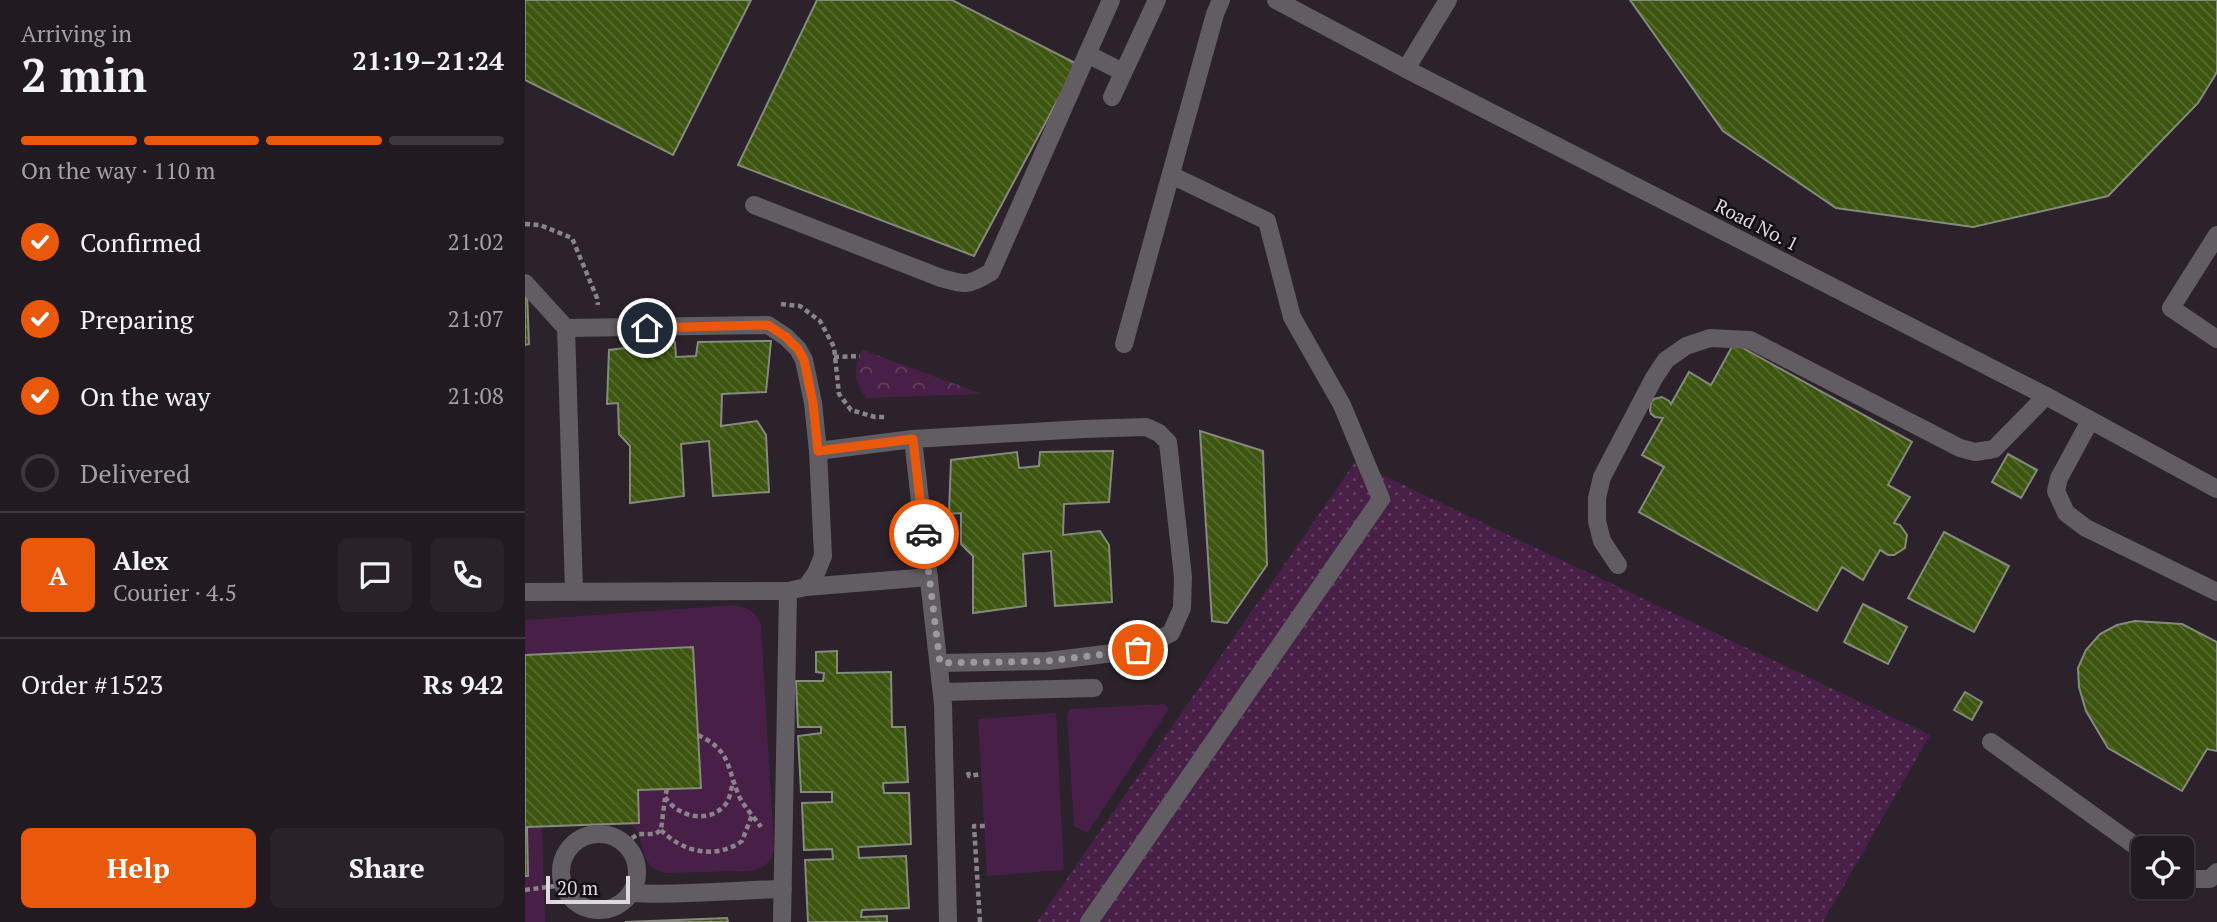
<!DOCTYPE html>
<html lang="en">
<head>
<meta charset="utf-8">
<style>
  :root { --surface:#211a20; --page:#292329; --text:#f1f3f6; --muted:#a2a1a5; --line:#3e383e; --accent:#ea580c }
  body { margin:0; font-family:"PT Serif",serif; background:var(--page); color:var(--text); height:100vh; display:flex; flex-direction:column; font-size:26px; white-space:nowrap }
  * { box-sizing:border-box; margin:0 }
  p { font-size:23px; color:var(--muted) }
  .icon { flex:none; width:38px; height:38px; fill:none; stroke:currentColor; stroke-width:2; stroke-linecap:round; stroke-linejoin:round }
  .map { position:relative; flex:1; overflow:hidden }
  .details { display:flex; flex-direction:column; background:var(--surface); width:525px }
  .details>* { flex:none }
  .controls { position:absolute; left:1606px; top:836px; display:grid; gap:14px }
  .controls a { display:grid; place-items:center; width:63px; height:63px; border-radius:10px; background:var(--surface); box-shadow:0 2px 5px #0004,0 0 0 2px var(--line); font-size:35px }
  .scale { position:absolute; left:21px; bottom:18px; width:84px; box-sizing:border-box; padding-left:7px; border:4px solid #dfd8df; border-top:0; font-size:19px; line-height:24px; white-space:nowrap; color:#dfd8df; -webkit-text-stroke:5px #110d11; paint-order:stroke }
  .pin { position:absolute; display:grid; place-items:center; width:60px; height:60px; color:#fff; margin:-30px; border:4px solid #fff; border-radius:50%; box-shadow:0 2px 7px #0007 }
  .courier { position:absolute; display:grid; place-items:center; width:70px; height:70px; margin:-35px; border:5px solid #ea580c; border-radius:50%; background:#fff; color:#222; box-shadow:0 2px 9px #0007 }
  .head em { font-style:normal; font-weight:700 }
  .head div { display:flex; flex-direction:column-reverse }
  .head { display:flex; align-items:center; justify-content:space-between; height:119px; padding:0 21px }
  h1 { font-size:46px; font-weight:700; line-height:52px }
  .bar { display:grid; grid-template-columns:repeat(4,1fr); gap:10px 7px; align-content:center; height:84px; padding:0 21px }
  .bar i { height:9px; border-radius:5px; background:var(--line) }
  .bar .active { background:var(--accent) }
  .bar p { grid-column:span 4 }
  .line { display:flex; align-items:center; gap:18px; padding:0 21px; border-top:2px solid var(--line) }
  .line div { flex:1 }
  .round { display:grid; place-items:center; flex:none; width:74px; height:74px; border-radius:10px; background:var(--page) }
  ol { padding:0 21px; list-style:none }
  li { display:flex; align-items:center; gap:21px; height:77px }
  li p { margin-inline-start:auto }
  li .icon { padding:7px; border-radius:50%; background:var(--accent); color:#fff; stroke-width:4 }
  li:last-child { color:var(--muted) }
  li i { width:38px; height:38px; border:4px solid var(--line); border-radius:50% }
  .action { display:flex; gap:14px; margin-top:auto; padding:14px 21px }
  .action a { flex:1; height:80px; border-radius:10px; background:var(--accent); color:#fff; font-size:28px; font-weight:700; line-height:80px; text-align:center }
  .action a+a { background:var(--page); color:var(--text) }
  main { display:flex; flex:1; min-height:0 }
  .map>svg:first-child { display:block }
  .grass { fill:url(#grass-dots) }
  .park { fill:url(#park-crowns) }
  .garden { fill:#471f47 }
  .building { fill:url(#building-back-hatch); stroke:#848b7d; stroke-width:2 }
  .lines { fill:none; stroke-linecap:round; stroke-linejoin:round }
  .path { stroke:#8b838b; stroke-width:4.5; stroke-dasharray:5 3.5; stroke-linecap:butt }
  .minor { stroke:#625d62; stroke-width:18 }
  .done { stroke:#a098a0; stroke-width:7; stroke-dasharray:0 12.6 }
  .route { stroke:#ea580c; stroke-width:9 }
  .labels { text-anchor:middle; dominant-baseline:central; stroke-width:5; stroke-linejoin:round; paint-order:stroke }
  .street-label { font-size:19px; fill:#dfd8df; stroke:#110d11 }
</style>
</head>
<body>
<main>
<section class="details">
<div class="head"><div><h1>2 min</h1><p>Arriving in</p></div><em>21:19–21:24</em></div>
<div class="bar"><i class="active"></i><i class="active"></i><i class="active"></i><i></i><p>On the way · 110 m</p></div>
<ol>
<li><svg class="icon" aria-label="check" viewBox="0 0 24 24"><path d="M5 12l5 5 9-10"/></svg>Confirmed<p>21:02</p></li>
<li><svg class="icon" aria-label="check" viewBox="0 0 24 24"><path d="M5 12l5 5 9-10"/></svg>Preparing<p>21:07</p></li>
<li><svg class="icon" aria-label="check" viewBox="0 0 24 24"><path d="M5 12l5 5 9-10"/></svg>On the way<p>21:08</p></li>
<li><i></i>Delivered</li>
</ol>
<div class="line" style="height:126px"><b class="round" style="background:var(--accent);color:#fff">A</b><div><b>Alex</b><p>Courier · 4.5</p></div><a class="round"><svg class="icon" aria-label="chat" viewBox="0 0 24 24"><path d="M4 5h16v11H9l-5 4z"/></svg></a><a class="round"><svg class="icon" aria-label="phone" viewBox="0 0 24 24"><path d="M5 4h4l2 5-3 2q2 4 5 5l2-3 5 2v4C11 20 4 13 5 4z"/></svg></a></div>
<div class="line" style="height:91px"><div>Order #1523</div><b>Rs 942</b></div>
<div class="action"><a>Help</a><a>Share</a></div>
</section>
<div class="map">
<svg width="1692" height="922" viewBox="0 0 1692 922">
  <defs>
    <pattern id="grass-dots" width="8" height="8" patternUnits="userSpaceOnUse" patternTransform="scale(1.75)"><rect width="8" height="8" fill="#471f47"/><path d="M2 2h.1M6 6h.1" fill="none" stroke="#613f61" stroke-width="1.8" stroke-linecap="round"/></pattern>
    <pattern id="park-crowns" width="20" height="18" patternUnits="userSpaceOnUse" patternTransform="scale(1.75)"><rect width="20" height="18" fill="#471f47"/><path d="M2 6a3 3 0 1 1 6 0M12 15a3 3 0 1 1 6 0" fill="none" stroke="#613f61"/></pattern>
    <pattern id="building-back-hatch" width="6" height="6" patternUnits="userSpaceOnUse" patternTransform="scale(1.75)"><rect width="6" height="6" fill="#3d550f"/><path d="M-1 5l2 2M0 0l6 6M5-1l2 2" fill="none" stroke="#596d32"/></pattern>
  </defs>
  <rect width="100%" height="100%" fill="#2c222b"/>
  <polygon class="grass" points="830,462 1405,735 1298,922 512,922"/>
  <path class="park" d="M338,350L457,394L341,398C329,381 327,367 338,350Z"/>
  <g class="garden">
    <path d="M209,605C223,607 230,611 236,624L249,849C246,864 239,868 224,871L139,873C109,863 124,840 105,823L17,826L20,922H0V620Z"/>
    <polygon points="640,704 644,709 562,833 549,826 542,716 544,709"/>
    <polygon points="531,713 539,870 462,876 453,719"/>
  </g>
  <g class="building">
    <polygon points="0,0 226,0 148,155 0,80"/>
    <polygon points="292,0 427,0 552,64 449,256 213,165"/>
    <polygon points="1105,0 1692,0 1692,72 1673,103 1583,196 1448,227 1311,208 1198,131"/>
    <polygon points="0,293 2,293 4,344 0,345"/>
    <polygon points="246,341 241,392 197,394 196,426 232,421 241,435 244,492 188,496 184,441 156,444 159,496 105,503 105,446 94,434 93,403 82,404 84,350 150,342 151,357 171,356 173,342"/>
    <polygon points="1209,343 1387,442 1363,485 1385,497 1369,523 1375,525 1382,535 1380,548 1369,555 1363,555 1355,550 1338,580 1317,567 1292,611 1114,512 1139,467 1117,455 1138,418 1130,417 1126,414 1125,410 1126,402 1129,399 1137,397 1144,401 1146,404 1164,372 1186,385"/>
    <polygon points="675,431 738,451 742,565 702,623 687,621"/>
    <polygon points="588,451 584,502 539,504 538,535 575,531 584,545 587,602 530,606 526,551 498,554 501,606 448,613 448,556 436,544 436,513 424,514 426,460 492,452 494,468 514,466 515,452"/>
    <polygon points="1483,454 1512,470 1496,498 1467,482"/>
    <polygon points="1419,532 1484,566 1449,632 1383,598"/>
    <polygon points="1338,604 1382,627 1363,664 1319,642"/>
    <polygon points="1610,621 1657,624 1692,642 1692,751 1682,749 1657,791 1583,748 1561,711 1554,687 1553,668 1561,650 1575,634 1592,625"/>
    <polygon points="168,647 176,788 113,790 114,823 2,827 3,876 0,876 0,655"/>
    <polygon points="312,651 312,673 366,672 367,727 380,727 383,782 358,783 359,793 384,793 386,844 333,847 334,858 381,856 384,908 337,910 336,917 362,916 362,922 283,922 280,860 308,859 307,849 279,850 277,803 307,802 307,792 276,792 273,736 296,733 296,727 273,727 271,681 298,681 299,673 291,672 291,652"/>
    <polygon points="1440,692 1457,702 1447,720 1429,710"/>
    <polygon points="202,918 203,922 100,922"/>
  </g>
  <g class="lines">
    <g class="path">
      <polyline points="0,224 15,225 47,238 72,298 73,305"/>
      <polyline points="256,304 275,306 295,321 309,347 314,394 326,410 350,417 361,417"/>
      <polyline points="309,357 335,356"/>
      <path d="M173,735C206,751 201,765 214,796C219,807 229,817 236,827"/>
      <polyline points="443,772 444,776 456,774"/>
      <path d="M142,789L140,797C152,816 181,824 198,807C205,801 206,790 208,781"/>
      <path d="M136,830C157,852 191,860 217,841L227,815"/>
      <polyline points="100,843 113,834 130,834 136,830 140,798"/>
      <polyline points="0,890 38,885"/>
      <polyline points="455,922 449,826 460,826"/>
    </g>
    <g class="minor">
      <polyline points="751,0 881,69 1521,396 1692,489"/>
      <polyline points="562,54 598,72"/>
      <polyline points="881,69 923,0"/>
      <polyline points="587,97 632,0"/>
      <path d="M229,205L416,278C441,285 443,286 466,272L586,0"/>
      <polyline points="1692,235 1646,308 1692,339"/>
      <polyline points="0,283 41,328 49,591"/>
      <polyline points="599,344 690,14 696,0"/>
      <polyline points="1565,421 1534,478 1531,491 1541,513 1561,528 1692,592"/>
      <polyline points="388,439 418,704 423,922"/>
      <polyline points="293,451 388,439 558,429 621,427 634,433 643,442 658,577 657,608 646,633 613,650 523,661 415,663"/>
      <polyline points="1093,565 1077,541 1072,521 1072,498 1077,477 1129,378 1141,360 1161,346 1185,338 1225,340 1435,448 1450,452 1469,449 1521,396"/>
      <polyline points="281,587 404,577"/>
      <polyline points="0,592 263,591 281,587 291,573 298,556 293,451 288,403 279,360 273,349 261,337 243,325 41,328"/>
      <polyline points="417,692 569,688"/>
      <polyline points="1466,742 1619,852"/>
      <circle cx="74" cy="872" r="38"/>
      <polyline points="1657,875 1670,879 1685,879 1692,872"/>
      <path d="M107,893C156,896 208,890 258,889"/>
      <polyline points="257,922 263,591"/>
      <polyline points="564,922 856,499 817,405 767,317 742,221 646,175"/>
    </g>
  </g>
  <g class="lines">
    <polyline class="done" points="399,534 415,663 523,661 613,650"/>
    <polyline class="route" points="122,328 243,325 261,337 273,349 279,360 288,403 293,451 388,439 399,534"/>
  </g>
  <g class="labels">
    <g class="street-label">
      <text transform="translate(1232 224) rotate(27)">Road No. 1</text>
    </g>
  </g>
</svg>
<div class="controls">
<a><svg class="icon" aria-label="locate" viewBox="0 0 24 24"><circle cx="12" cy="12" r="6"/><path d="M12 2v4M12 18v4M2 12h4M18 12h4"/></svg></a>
</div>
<div class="scale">20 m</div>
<div class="pin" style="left:613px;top:650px;background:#ea580c"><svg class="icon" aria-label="bag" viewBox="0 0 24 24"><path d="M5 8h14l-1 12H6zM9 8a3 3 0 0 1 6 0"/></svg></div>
<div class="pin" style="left:122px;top:328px;background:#1f2937"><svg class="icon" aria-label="home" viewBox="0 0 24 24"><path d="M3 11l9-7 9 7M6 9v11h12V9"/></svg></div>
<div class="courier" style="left:399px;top:534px"><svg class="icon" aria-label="car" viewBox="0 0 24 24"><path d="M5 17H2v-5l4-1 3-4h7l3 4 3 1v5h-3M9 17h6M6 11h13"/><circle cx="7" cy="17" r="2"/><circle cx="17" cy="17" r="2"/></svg></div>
</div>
</main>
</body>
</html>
